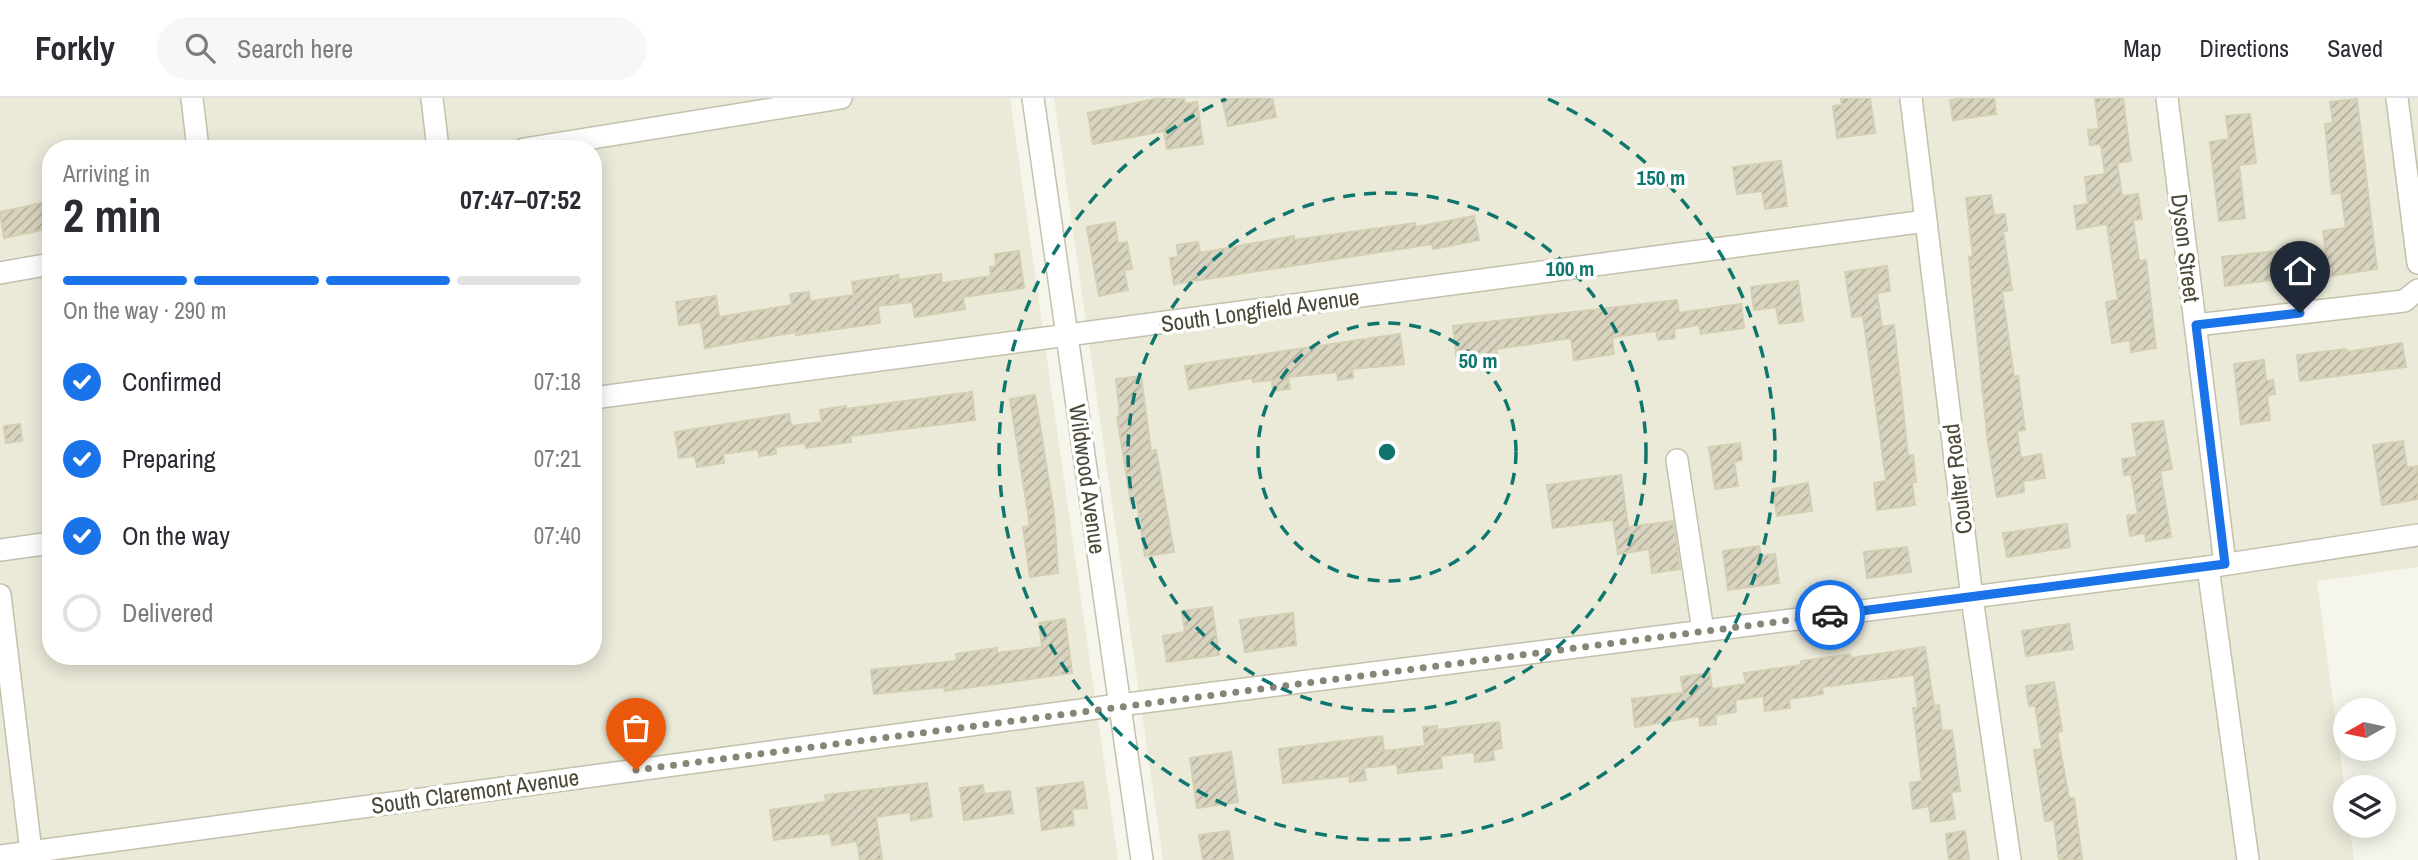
<!DOCTYPE html>
<html lang="en">
<head>
<meta charset="utf-8">
<style>
  :root { --surface:#fff; --page:#f7f7f7; --text:#2b2b33; --muted:#7c7c81; --line:#e1e1e2; --accent:#1a73e8 }
  body { margin:0; font-family:"Archivo Narrow",sans-serif; background:var(--page); color:var(--text); height:100vh; display:flex; flex-direction:column; font-size:26px; white-space:nowrap }
  * { box-sizing:border-box; margin:0 }
  p { font-size:23px; color:var(--muted) }
  .icon { flex:none; width:38px; height:38px; fill:none; stroke:currentColor; stroke-width:2; stroke-linecap:round; stroke-linejoin:round }
  .map { position:relative; flex:1; overflow:hidden }
  .side { position:absolute; left:42px; top:42px; width:560px; height:525px; display:flex; flex-direction:column; background:var(--surface); border-radius:28px; box-shadow:0 4px 18px #0003 }
  .side>* { flex:none }
  .needle { width:46px; rotate:261deg }
  .fabs { position:absolute; left:2333px; top:600px; display:grid; gap:14px }
  .fabs a { display:grid; place-items:center; width:63px; height:63px; border-radius:50%; background:var(--surface); box-shadow:0 4px 18px #0003; font-size:35px }
  .pin { position:absolute; display:grid; place-items:center; width:60px; height:60px; color:#fff; margin:-72px -30px; border-radius:50% 50% 50% 0; rotate:-45deg; box-shadow:0 0 7px #0007 }
  .pin .icon { rotate:45deg }
  .courier { position:absolute; display:grid; place-items:center; width:70px; height:70px; margin:-35px; border:5px solid #1a73e8; border-radius:50%; background:#fff; color:#222; box-shadow:0 2px 9px #0007 }
  .head em { font-style:normal; font-weight:700 }
  .head div { display:flex; flex-direction:column-reverse }
  .head { display:flex; align-items:center; justify-content:space-between; height:119px; padding:0 21px }
  h1 { font-size:46px; font-weight:700; line-height:52px }
  .bar { display:grid; grid-template-columns:repeat(4,1fr); gap:10px 7px; align-content:center; height:84px; padding:0 21px }
  .bar i { height:9px; border-radius:5px; background:var(--line) }
  .bar .selected { background:var(--accent) }
  .bar p { grid-column:span 4 }
  ol { padding:0 21px; list-style:none }
  li { display:flex; align-items:center; gap:21px; height:77px }
  li p { margin-inline-start:auto }
  li .icon { padding:7px; border-radius:50%; background:var(--accent); color:#fff; stroke-width:4 }
  li:last-child { color:var(--muted) }
  li i { width:38px; height:38px; border:4px solid var(--line); border-radius:50% }
  header { display:flex; align-items:center; gap:42px; box-sizing:border-box; height:98px; padding:0 35px; background:var(--surface); border-bottom:2px solid var(--line) }
  header strong { font-size:33px }
  nav { display:flex; gap:38px; margin-inline-start:auto; font-size:24px }
  .search { width:490px; height:63px; background:var(--page); display:flex; align-items:center; gap:18px; box-sizing:border-box; padding:0 24px; border-radius:38px; color:var(--muted); font-size:26px }
  .map>svg:first-child { display:block }
  .residential { fill:#ebe9d8; fill-rule:evenodd }
  .building { fill:url(#building-hatch); stroke:#d4ceb2; stroke-width:2 }
  .lines { fill:none; stroke-linecap:round; stroke-linejoin:round }
  .minor-casing { stroke:#c3c0ac; stroke-width:24 }
  .minor { stroke:#fff; stroke-width:21 }
  .done { stroke:#878576; stroke-width:7; stroke-dasharray:0 12.6 }
  .route { stroke:#1a73e8; stroke-width:9 }
  .ring { fill:none; stroke:#0f766e; stroke-width:3.5; stroke-dasharray:12 9 }
  .labels { text-anchor:middle; dominant-baseline:central; stroke-width:7; stroke-linejoin:round; paint-order:stroke }
  .street-label { font-size:23px; fill:#4b4837; stroke:#fff }
  .centre { fill:#0f766e; stroke:#fff; stroke-width:3.5 }
  .ring-label { font-size:21px; text-anchor:middle; font-weight:bold; fill:#0f766e; stroke:#fff; stroke-width:7; stroke-linejoin:round; paint-order:stroke }
</style>
</head>
<body>
<header>
<strong>Forkly</strong>
<div class="search"><svg class="icon" aria-label="search" viewBox="0 0 24 24"><circle cx="10" cy="10" r="6"/><path d="M15 15l6 6"/></svg>Search here</div>
<nav><a>Map</a><a>Directions</a><a>Saved</a></nav>
</header>
<div class="map">
<svg width="2418" height="762" viewBox="0 0 2418 762">
  <defs>
    <pattern id="building-hatch" width="6" height="6" patternUnits="userSpaceOnUse" patternTransform="scale(1.75)"><rect width="6" height="6" fill="#d9d4bf"/><path d="M-1 1l2-2M0 6l6-6M5 7l2-2" fill="none" stroke="#b2ae9c"/></pattern>
  </defs>
  <rect width="100%" height="100%" fill="#f6f5eb"/>
  <g class="residential">
    <path d="M0,0H1010L1118,762H0ZM51,51H593V558H51Z"/>
    <polygon points="1054,0 2418,0 2418,469 2317,483 2345,694 2345,728 2349,728 2354,762 1163,762"/>
  </g>
  <g class="building">
    <polygon points="1159,0 1184,0 1185,6 1197,4 1203,46 1167,51 1164,33 1093,46 1088,15"/>
    <polygon points="1222,0 1272,0 1276,19 1228,28"/>
    <polygon points="1841,0 1870,0 1875,35 1837,40 1833,8 1842,7"/>
    <polygon points="1966,0 1994,0 1996,16 1953,22 1950,2"/>
    <polygon points="2095,0 2123,0 2131,63 2117,65 2122,98 2138,96 2142,121 2133,122 2139,163 2146,162 2156,250 2131,254 2130,242 2112,245 2106,204 2118,202 2107,126 2077,131 2074,108 2088,106 2085,79 2105,76 2101,46 2090,47 2088,32 2099,31"/>
    <polygon points="2357,1 2377,171 2329,178 2323,133 2346,130 2341,95 2332,96 2325,26 2333,25 2330,4"/>
    <polygon points="2250,16 2256,65 2239,67 2245,120 2219,123 2210,44 2229,41 2226,18"/>
    <polygon points="1781,63 1787,108 1765,111 1762,93 1737,96 1733,69"/>
    <polygon points="1991,97 1994,117 2005,116 2007,133 2003,133 2012,192 2002,193 2014,279 2018,278 2025,332 2017,333 2021,360 2041,356 2045,380 2023,383 2024,394 1997,399 1988,345 1969,159 1973,158 1966,100"/>
    <polygon points="51,103 51,130 4,140 0,114"/>
    <polygon points="1474,118 1479,142 1433,151 1432,146 1174,186 1170,160 1178,159 1177,147 1198,144 1200,155 1294,138 1294,142 1415,125 1416,129"/>
    <polygon points="1115,124 1118,146 1127,144 1132,171 1124,172 1128,192 1099,198 1087,129"/>
    <polygon points="2283,152 2287,180 2225,188 2222,159"/>
    <polygon points="1019,153 1024,190 963,199 965,211 915,219 912,204 878,208 880,225 796,237 796,234 705,250 701,224 679,227 676,204 716,198 719,219 792,207 790,196 809,194 810,203 854,197 852,184 898,177 899,182 941,176 942,185 991,178 990,169 996,168 995,156"/>
    <polygon points="1887,168 1890,193 1877,195 1882,229 1894,227 1908,358 1913,357 1916,384 1912,384 1915,407 1877,412 1874,385 1886,383 1881,345 1863,218 1852,219 1845,174"/>
    <polygon points="1798,183 1803,223 1779,226 1776,209 1754,212 1751,189"/>
    <polygon points="1677,202 1679,215 1741,206 1744,230 1701,236 1699,227 1674,231 1675,240 1658,242 1656,233 1621,238 1612,240 1614,256 1574,262 1571,240 1496,251 1498,265 1476,268 1475,261 1457,263 1453,228"/>
    <polygon points="1400,236 1404,266 1352,271 1353,280 1338,282 1337,274 1288,279 1290,291 1273,293 1272,282 1253,284 1252,280 1189,291 1185,268"/>
    <polygon points="2402,245 2406,269 2300,283 2297,257 2346,251 2347,254"/>
    <polygon points="2264,262 2266,283 2273,282 2275,296 2267,297 2270,322 2241,326 2234,266"/>
    <polygon points="1141,278 1151,353 1156,352 1174,454 1145,458 1137,404 1131,405 1117,319 1120,318 1116,281"/>
    <polygon points="972,294 975,322 850,338 851,344 806,350 805,345 775,349 776,356 759,358 758,351 723,356 724,365 697,369 695,358 679,360 675,334 789,316 791,328 822,324 820,312 846,308 846,311"/>
    <polygon points="1035,297 1054,415 1058,475 1030,479 1023,429 1030,428 1010,301"/>
    <polygon points="2163,323 2172,371 2160,373 2171,439 2146,443 2145,435 2130,438 2127,418 2138,416 2131,376 2124,377 2122,361 2137,359 2132,326"/>
    <polygon points="20,326 22,343 6,345 4,328"/>
    <polygon points="2403,343 2407,370 2418,368 2418,401 2382,407 2373,347"/>
    <polygon points="1740,345 1742,362 1734,364 1738,388 1715,391 1709,349"/>
    <polygon points="1621,377 1628,429 1673,423 1680,471 1652,475 1649,451 1618,456 1613,422 1553,430 1547,387"/>
    <polygon points="1808,385 1812,413 1777,418 1773,391"/>
    <polygon points="2067,426 2070,449 2007,459 2003,435"/>
    <polygon points="1759,448 1761,458 1775,456 1779,485 1728,492 1723,453"/>
    <polygon points="1907,449 1911,474 1867,480 1864,454"/>
    <polygon points="1212,509 1219,557 1167,564 1163,538 1185,534 1182,513"/>
    <polygon points="1293,515 1296,547 1245,554 1240,522"/>
    <polygon points="1065,521 1072,575 945,593 944,589 874,596 871,572 957,563 956,556 997,550 997,555 1042,549 1039,525"/>
    <polygon points="2069,526 2073,551 2026,558 2022,533"/>
    <polygon points="1925,549 1934,608 1939,607 1942,633 1952,632 1960,693 1951,694 1955,721 1931,724 1929,708 1913,711 1910,685 1922,683 1913,610 1918,610 1914,577 1822,589 1823,596 1789,601 1790,610 1765,613 1763,598 1735,602 1736,614 1715,617 1716,626 1700,628 1699,618 1635,629 1632,601 1683,595 1681,579 1710,575 1712,591 1746,586 1744,575 1801,567 1801,563 1850,556 1851,560"/>
    <polygon points="2054,584 2062,633 2057,634 2069,700 2074,700 2082,762 2059,762 2054,722 2045,723 2034,652 2042,651 2035,607 2029,608 2026,588"/>
    <polygon points="1499,624 1502,650 1493,652 1494,662 1475,664 1474,654 1441,658 1442,670 1398,675 1397,666 1364,670 1366,682 1350,684 1349,678 1283,685 1279,651 1382,638 1384,653 1425,648 1423,629 1437,628 1437,632"/>
    <polygon points="1231,654 1238,704 1197,710 1190,660"/>
    <polygon points="1083,684 1087,710 1072,711 1074,727 1042,732 1037,690"/>
    <polygon points="927,685 932,719 911,722 910,714 876,719 882,762 860,762 857,743 832,747 830,735 774,742 770,712 826,704 825,697"/>
    <polygon points="983,687 984,696 1010,693 1013,715 964,722 960,690"/>
    <polygon points="1229,733 1233,762 1203,762 1199,737"/>
    <polygon points="1965,733 1969,762 1949,762 1946,736"/>
  </g>
  <g class="lines">
    <defs>
      <g id="minor">
        <polyline points="192,0 198,51"/>
        <polyline points="432,0 438,51"/>
        <polyline points="1033,0 1142,762"/>
        <polyline points="1911,0 1972,500 2010,762"/>
        <polyline points="2167,0 2225,466"/>
        <polyline points="2397,0 2418,165"/>
        <polyline points="524,51 841,0"/>
        <polyline points="0,175 51,166"/>
        <polyline points="2196,227 2404,203 2418,192"/>
        <polyline points="593,300 1926,123"/>
        <polyline points="1677,362 1703,533"/>
        <polyline points="0,452 51,445"/>
        <polyline points="2208,469 2248,762"/>
        <polyline points="0,497 32,762"/>
        <polyline points="0,758 1104,609 2208,469 2418,437"/>
      </g>
    </defs>
    <use href="#minor" class="minor-casing"/>
    <use href="#minor" class="minor"/>
  </g>
  <g class="lines">
    <polyline class="done" points="636,672 1830,517"/>
    <polyline class="route" points="1830,517 2225,466 2196,227 2300,215"/>
  </g>
  <g class="ring">
    <circle cx="1387" cy="354" r="129"/>
    <circle cx="1387" cy="354" r="259"/>
    <path d="M1548 1A388 388 0 1 1 1226 1"/>
  </g>
  <g class="labels">
    <g class="street-label">
      <text transform="translate(2186 150) rotate(83)">Dyson Street</text>
      <text transform="translate(1260 212) rotate(-8)">South Longfield Avenue</text>
      <text transform="translate(1088 381) rotate(82)">Wildwood Avenue</text>
      <text transform="translate(1957 381) rotate(-97)">Coulter Road</text>
      <text transform="translate(475 693) rotate(-8)">South Claremont Avenue</text>
    </g>
  </g>
  <circle cx="1387" cy="354" r="10" class="centre"/>
  <g class="ring-label">
    <text x="1661" y="87">150 m</text>
    <text x="1570" y="178">100 m</text>
    <text x="1478" y="270">50 m</text>
  </g>
</svg>
<div class="fabs">
<a><svg class="needle" viewBox="-14 -14 28 28"><path d="M0-13l5 13h-10z" fill="#e53935"/><path d="M0 13l5-13h-10z" fill="#7c7c81"/></svg></a>
<a><svg class="icon" aria-label="layers" viewBox="0 0 24 24"><path d="M12 4l9 5-9 5-9-5zM3 14l9 5 9-5"/></svg></a>
</div>
<div class="pin" style="left:636px;top:672px;background:#ea580c"><svg class="icon" aria-label="bag" viewBox="0 0 24 24"><path d="M5 8h14l-1 12H6zM9 8a3 3 0 0 1 6 0"/></svg></div>
<div class="pin" style="left:2300px;top:215px;background:#1f2937"><svg class="icon" aria-label="home" viewBox="0 0 24 24"><path d="M3 11l9-7 9 7M6 9v11h12V9"/></svg></div>
<div class="courier" style="left:1830px;top:517px"><svg class="icon" aria-label="car" viewBox="0 0 24 24"><path d="M5 17H2v-5l4-1 3-4h7l3 4 3 1v5h-3M9 17h6M6 11h13"/><circle cx="7" cy="17" r="2"/><circle cx="17" cy="17" r="2"/></svg></div>
<section class="side">
<div class="head"><div><h1>2 min</h1><p>Arriving in</p></div><em>07:47–07:52</em></div>
<div class="bar"><i class="selected"></i><i class="selected"></i><i class="selected"></i><i></i><p>On the way · 290 m</p></div>
<ol>
<li><svg class="icon" aria-label="check" viewBox="0 0 24 24"><path d="M5 12l5 5 9-10"/></svg>Confirmed<p>07:18</p></li>
<li><svg class="icon" aria-label="check" viewBox="0 0 24 24"><path d="M5 12l5 5 9-10"/></svg>Preparing<p>07:21</p></li>
<li><svg class="icon" aria-label="check" viewBox="0 0 24 24"><path d="M5 12l5 5 9-10"/></svg>On the way<p>07:40</p></li>
<li><i></i>Delivered</li>
</ol>
</section>
</div>
</body>
</html>
